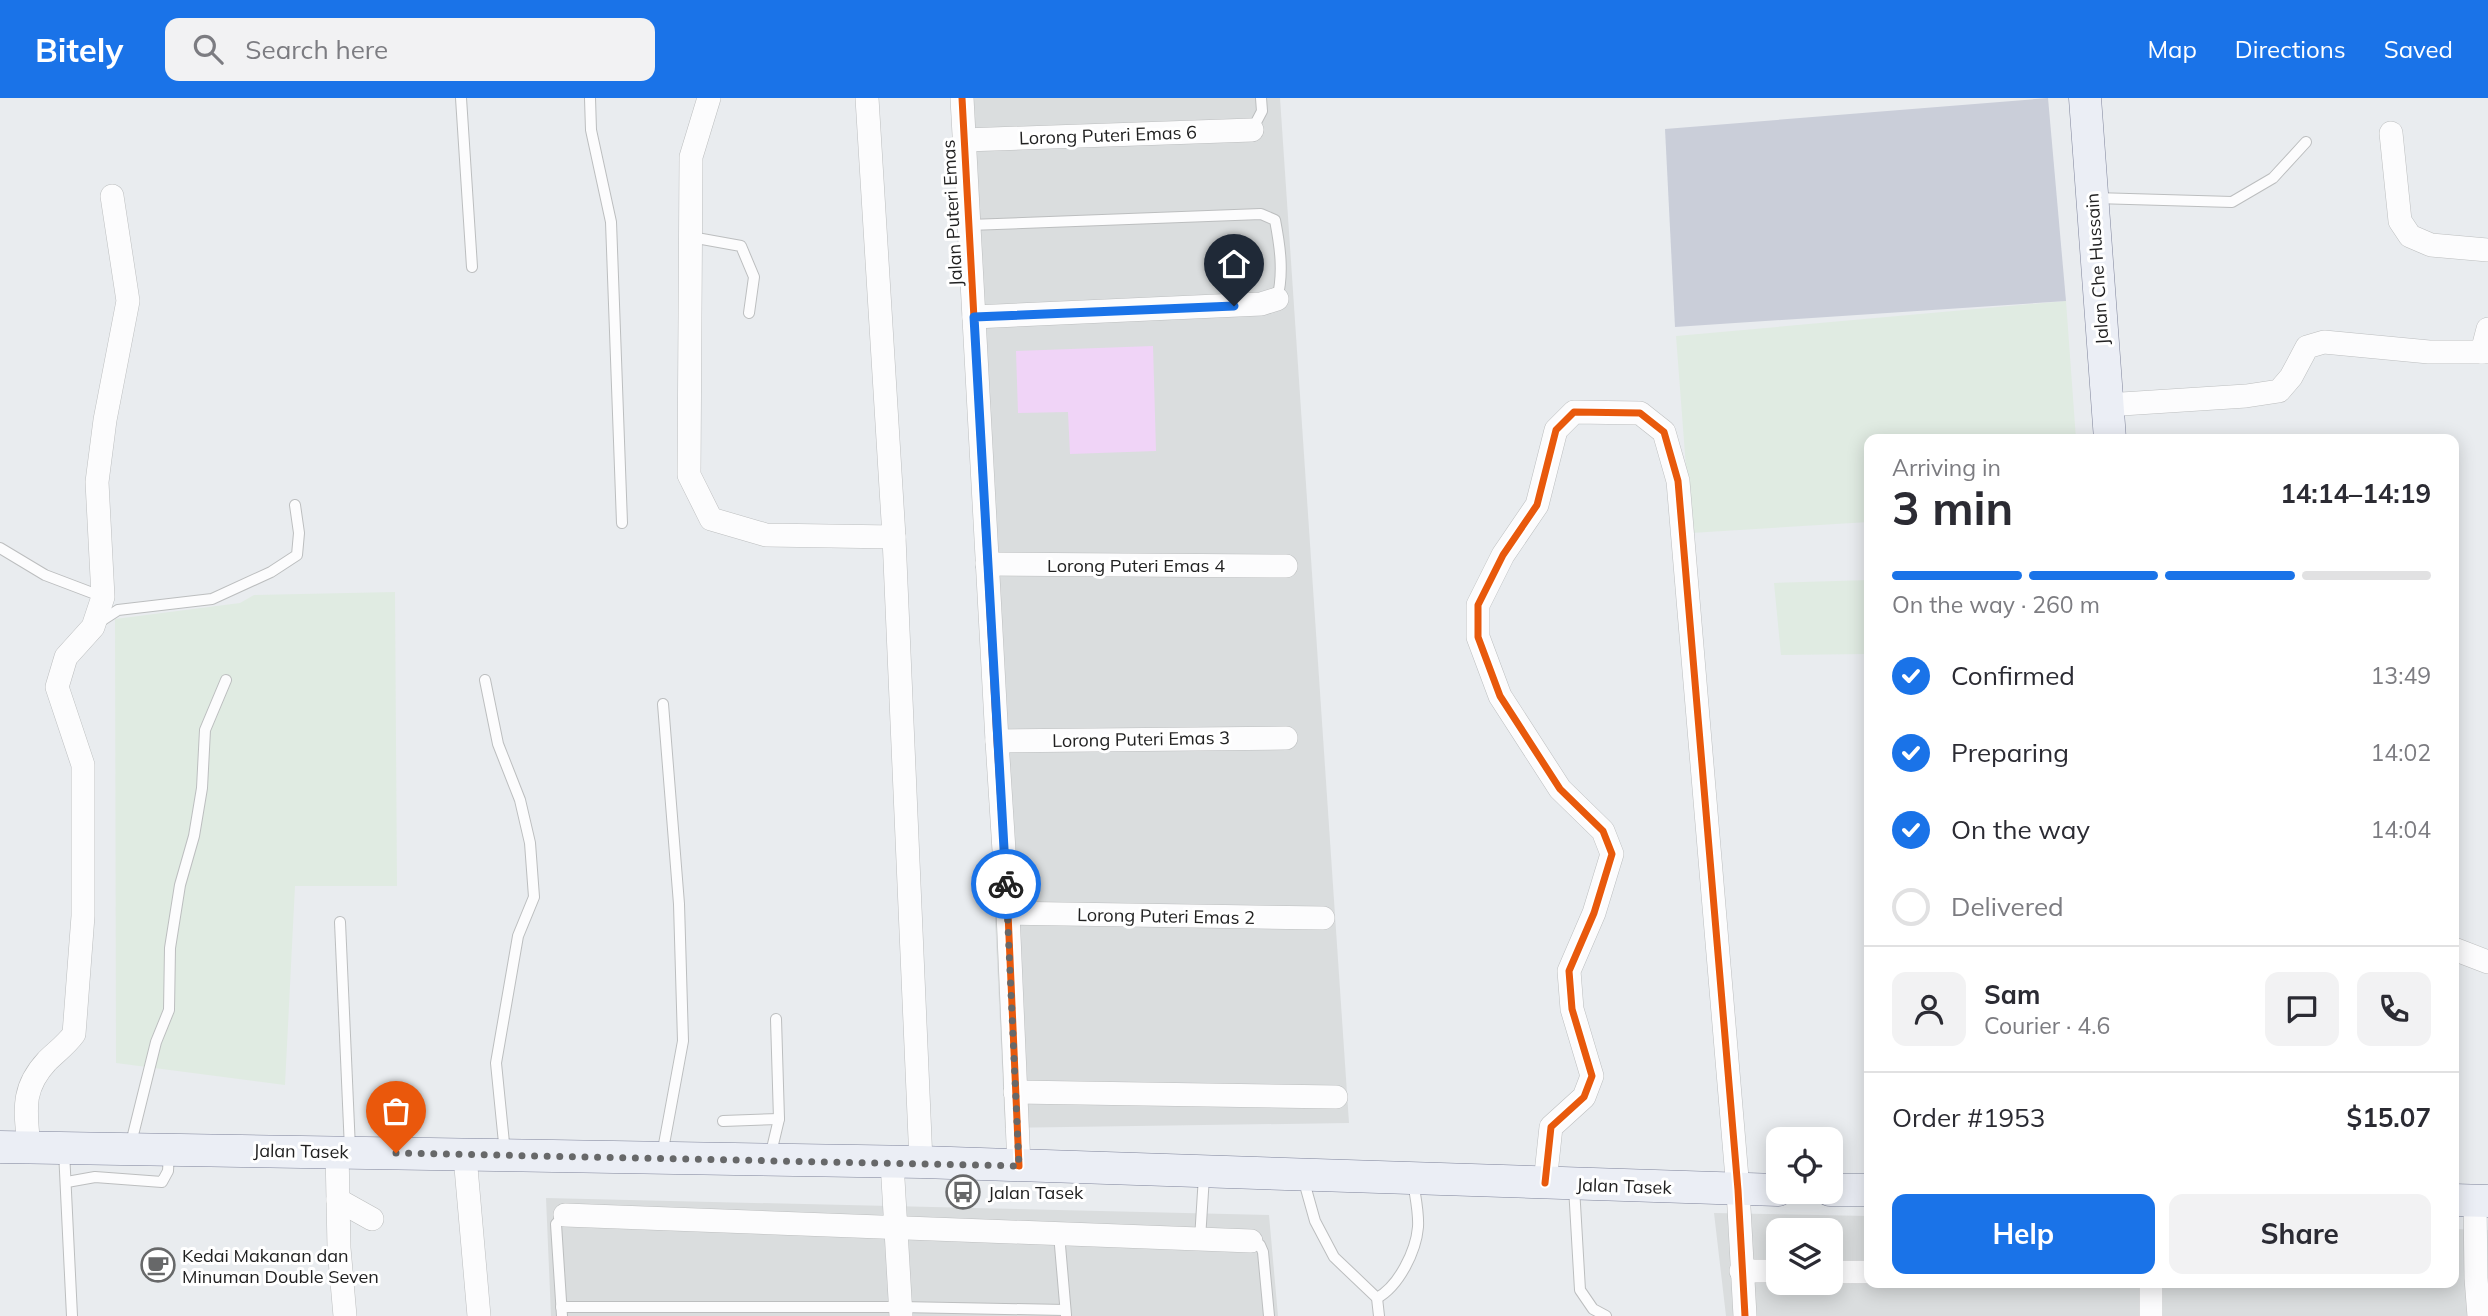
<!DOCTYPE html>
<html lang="en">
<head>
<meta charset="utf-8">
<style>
  :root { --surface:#fff; --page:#f2f2f3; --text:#2b2b33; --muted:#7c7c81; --line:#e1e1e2; --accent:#1a73e8 }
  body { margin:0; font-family:Mulish,sans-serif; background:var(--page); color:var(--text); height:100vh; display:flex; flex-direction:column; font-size:26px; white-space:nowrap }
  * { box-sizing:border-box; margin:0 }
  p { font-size:23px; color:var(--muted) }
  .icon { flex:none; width:38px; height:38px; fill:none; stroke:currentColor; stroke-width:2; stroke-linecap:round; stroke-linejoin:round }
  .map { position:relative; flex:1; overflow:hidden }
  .panel { position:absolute; left:1864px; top:336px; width:595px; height:854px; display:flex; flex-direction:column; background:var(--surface); border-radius:14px; box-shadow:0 4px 18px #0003 }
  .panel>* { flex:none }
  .buttons { position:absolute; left:1766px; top:1029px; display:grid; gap:14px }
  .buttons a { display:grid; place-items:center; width:77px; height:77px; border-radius:14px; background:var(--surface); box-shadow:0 4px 18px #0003; font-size:35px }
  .pin { position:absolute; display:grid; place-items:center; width:60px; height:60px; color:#fff; margin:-72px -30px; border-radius:50% 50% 50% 0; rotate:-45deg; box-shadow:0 0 7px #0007 }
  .pin .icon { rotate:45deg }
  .courier { position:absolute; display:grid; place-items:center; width:70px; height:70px; margin:-35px; border:5px solid #1a73e8; border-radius:50%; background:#fff; color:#222; box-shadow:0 2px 9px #0007 }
  .headline em { font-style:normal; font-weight:700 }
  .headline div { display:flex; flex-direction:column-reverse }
  .headline { display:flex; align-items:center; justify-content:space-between; height:119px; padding:0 28px }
  h1 { font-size:46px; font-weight:700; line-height:52px }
  .bar { display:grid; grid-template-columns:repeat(4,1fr); gap:10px 7px; align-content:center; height:84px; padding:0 28px }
  .bar i { height:9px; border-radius:5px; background:var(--line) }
  .bar .active { background:var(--accent) }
  .bar p { grid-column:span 4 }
  .line { display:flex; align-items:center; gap:18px; padding:0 28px; border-top:2px solid var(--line) }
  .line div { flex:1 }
  .round { display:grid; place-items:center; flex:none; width:74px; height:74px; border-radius:14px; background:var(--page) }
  ol { padding:0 28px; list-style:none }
  li { display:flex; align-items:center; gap:21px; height:77px }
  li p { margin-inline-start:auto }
  li .icon { padding:7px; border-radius:50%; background:var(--accent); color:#fff; stroke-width:4 }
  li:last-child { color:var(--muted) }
  li i { width:38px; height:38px; border:4px solid var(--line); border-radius:50% }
  .action { display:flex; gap:14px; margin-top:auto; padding:14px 28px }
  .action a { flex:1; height:80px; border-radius:14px; background:var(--accent); color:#fff; font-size:28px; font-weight:700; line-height:80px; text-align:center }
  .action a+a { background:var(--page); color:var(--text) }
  header { display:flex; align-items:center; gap:42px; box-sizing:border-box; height:98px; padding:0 35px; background:var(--accent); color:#fff }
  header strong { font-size:33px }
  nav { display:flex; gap:38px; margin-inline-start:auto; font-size:24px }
  .search { width:490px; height:63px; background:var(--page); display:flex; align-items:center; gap:18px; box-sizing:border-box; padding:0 24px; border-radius:14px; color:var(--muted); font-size:26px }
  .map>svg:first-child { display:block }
  .residential { fill:#daddde; fill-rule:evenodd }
  .industrial { fill:#e0ebe2 }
  .construction { fill:#caced9 }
  .park { fill:#f0d4f7 }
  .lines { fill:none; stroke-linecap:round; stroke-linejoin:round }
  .lane-casing { stroke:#bcbebf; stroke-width:12 }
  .street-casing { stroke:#bcbebf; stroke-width:24 }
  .secondary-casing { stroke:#7f849b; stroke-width:33 }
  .lane { stroke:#fcfcfd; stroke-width:10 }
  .street { stroke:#fcfcfd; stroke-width:23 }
  .secondary { stroke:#ebeef5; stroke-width:32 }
  .cycleway-casing { stroke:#fff; stroke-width:11 }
  .cycleway { stroke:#e8590c; stroke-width:7 }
  .done { stroke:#676869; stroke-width:7; stroke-dasharray:0 12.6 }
  .route { stroke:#1a73e8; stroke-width:9 }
  .labels { text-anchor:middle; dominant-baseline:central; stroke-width:6; stroke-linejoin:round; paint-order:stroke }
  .street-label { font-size:18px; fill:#212121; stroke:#fff }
  .poi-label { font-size:18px; fill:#212121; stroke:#fff; text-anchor:start }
</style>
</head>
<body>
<header>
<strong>Bitely</strong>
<div class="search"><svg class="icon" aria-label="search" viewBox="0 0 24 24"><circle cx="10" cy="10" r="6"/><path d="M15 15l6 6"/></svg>Search here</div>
<nav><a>Map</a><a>Directions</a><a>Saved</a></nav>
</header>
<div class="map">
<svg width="2488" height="1218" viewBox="0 0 2488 1218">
  <rect width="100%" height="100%" fill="#e9ecef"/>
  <g class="residential">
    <polygon points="956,0 1280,0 1349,1025 1005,1030"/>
    <polygon points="546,1100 1269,1117 1278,1218 551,1218"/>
    <path d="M1714,1115L1869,1118V1185H2454V1131L2488,1132V1218H1726ZM1778,1132H1830V1185H1778Z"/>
  </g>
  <g class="industrial">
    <polygon points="2066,203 2076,341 1869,341 1869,424 1691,435 1676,238"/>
    <polygon points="1869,482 1869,556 1781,557 1774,485"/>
    <polygon points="395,494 397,788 295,788 285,987 116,965 115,521 240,505 254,497"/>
  </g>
  <polygon class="construction" points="2048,0 2066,203 1675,229 1665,31"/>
  <polygon class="park" points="1153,248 1156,353 1070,356 1068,314 1018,315 1016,253"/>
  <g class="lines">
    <defs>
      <g id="lane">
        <polyline points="461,0 472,169"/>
        <polyline points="590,0 591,32 611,124 622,425"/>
        <polyline points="1252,32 1262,13 1261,0"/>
        <polyline points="2095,100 2232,104 2273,80 2306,44"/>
        <path d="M969,127L1261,116L1275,122C1280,148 1284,175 1277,201"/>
        <polyline points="691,139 741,148 754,179 749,215"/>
        <polyline points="0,450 45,477 103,499"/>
        <polyline points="98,525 118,512 212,501 271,474 297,457 299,435 295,407"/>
        <polyline points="485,582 498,646 520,702 530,745 534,799 518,838 496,965 505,1055"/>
        <polyline points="340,824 350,1051"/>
        <polyline points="723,1023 779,1021"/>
        <polyline points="130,1049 156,944 169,912 170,850 180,787 194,738 202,690 205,632 226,582"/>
        <polyline points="64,1053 72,1218"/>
        <polyline points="662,1057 683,943 679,806 663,606"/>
        <polyline points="770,1059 779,1021 776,921"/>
        <polyline points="1303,1080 1315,1123 1334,1159 1377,1200 1379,1218"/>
        <polyline points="67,1084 95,1079 162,1084 168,1073 169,1055"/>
        <polyline points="1574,1089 1580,1192 1593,1211 1606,1218"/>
        <polyline points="1059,1136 1066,1217"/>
        <polyline points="1200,1141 1204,1078"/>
        <polyline points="1251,1143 1260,1147 1263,1154 1269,1218"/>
        <path d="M1377,1200C1399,1188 1416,1153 1418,1129C1419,1114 1415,1098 1413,1083"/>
        <polyline points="561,1209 900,1209 1065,1212"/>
        <polyline points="562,1218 556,1126 565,1117"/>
      </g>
      <g id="street">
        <polyline points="709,0 691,59 689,377 711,421 766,437 894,439"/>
        <polyline points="867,0 894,439 921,1064"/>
        <polyline points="962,0 997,643 1008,815 1019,1068"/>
        <polyline points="2391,35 2400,123 2410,138 2431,147 2488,152"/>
        <polyline points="964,42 1252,32"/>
        <polyline points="974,219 1261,206 1277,201"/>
        <polyline points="2482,254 2488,231"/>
        <polyline points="2106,307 2246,298 2279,293 2291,279 2307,249 2324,244 2429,254 2488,254"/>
        <polyline points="987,466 1286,468"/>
        <polyline points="997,643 1286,640"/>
        <polyline points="1008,815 1323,820"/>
        <polyline points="2454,851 2488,864"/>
        <polyline points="1015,994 1336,999"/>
        <path d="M29,1050C26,1014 20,992 47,963C56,954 66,947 74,936L83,818V667L57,589L66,559L93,529L103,499L97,384L105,322L128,203L112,98"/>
        <polyline points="337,1053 339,1150 345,1218"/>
        <polyline points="465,1058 479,1218"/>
        <polyline points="892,1064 901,1218"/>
        <polyline points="1545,1085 1551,1029 1584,999 1592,978 1572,911 1569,873 1594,815 1612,756 1603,733 1560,691 1500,598 1478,539 1478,507 1503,457 1537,407 1556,332 1574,314 1640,315 1664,334 1678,383 1738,1092 1745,1218"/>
        <polyline points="338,1102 372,1121"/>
        <polyline points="2475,1103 2476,1180 2479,1218"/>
        <polyline points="565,1117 1251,1143"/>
        <polyline points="1741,1173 1778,1173"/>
        <polyline points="1830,1174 1869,1174"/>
        <polyline points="2151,1185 2151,1218"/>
      </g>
      <g id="secondary">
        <polyline points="2085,0 2110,341"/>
        <polyline points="0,1049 921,1064 1778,1092"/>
        <polyline points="1830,1092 1869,1092"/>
        <polyline points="2454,1102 2488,1103"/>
      </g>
    </defs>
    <use href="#lane" class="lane-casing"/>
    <use href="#street" class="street-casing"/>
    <use href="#secondary" class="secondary-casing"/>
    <use href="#lane" class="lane"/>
    <use href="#street" class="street"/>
    <use href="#secondary" class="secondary"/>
    <defs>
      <g id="cycleway">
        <polyline points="962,0 997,643 1008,815 1019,1068"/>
        <polyline points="1545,1085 1551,1029 1584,999 1592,978 1572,911 1569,873 1594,815 1612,756 1603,733 1560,691 1500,598 1478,539 1478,507 1503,457 1537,407 1556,332 1574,314 1640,315 1664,334 1678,383 1738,1092 1745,1218"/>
      </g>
    </defs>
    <use href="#cycleway" class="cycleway-casing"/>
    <use href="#cycleway" class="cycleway"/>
  </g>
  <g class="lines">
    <polyline class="done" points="396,1055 1019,1068 1006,786"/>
    <polyline class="route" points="1006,786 974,219 1234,208"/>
  </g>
  <defs>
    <symbol id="bus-ring" viewBox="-11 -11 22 22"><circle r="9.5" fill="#fff" stroke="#676869" stroke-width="1.5"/><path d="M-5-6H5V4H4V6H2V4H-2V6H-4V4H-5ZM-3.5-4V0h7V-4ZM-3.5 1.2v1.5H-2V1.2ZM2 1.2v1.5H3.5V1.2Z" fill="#676869"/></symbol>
    <symbol id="cafe-ring" viewBox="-11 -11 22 22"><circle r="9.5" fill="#fff" stroke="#676869" stroke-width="1.5"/><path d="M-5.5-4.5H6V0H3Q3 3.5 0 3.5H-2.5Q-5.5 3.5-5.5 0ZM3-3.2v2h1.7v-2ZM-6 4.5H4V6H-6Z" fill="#676869"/></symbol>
  </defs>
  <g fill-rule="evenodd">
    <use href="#bus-ring" x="944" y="1075" width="38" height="38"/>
    <use href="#cafe-ring" x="139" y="1148" width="38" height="38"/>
  </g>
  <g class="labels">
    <g class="street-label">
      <text transform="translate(1108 37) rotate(-2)">Lorong Puteri Emas 6</text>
      <text transform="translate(952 115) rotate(-93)">Jalan Puteri Emas</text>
      <text transform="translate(2097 171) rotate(-94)">Jalan Che Hussain</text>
      <text x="1136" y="467">Lorong Puteri Emas 4</text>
      <text transform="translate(1141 641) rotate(-1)">Lorong Puteri Emas 3</text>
      <text transform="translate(1166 818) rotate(1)">Lorong Puteri Emas 2</text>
      <text transform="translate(301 1053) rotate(1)">Jalan Tasek</text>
      <text transform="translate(1624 1088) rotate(2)">Jalan Tasek</text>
    </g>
    <g class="poi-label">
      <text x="988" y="1094">Jalan Tasek</text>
      <text x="182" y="1157">Kedai Makanan dan<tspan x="182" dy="21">Minuman Double Seven</tspan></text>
    </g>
  </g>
</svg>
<div class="buttons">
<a><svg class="icon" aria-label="locate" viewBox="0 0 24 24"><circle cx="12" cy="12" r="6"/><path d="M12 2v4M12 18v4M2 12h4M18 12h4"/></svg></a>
<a><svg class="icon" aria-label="layers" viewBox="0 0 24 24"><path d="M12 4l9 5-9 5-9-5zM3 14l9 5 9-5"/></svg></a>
</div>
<div class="pin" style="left:396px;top:1055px;background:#ea580c"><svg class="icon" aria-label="bag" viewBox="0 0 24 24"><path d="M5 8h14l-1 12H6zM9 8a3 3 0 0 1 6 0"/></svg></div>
<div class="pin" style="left:1234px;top:208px;background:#1f2937"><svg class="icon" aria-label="home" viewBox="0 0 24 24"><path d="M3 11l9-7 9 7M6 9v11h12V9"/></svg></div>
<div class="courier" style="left:1006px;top:786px"><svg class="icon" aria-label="bike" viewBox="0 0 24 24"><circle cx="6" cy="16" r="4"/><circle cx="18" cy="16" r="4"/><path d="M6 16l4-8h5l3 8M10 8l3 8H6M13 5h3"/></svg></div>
<section class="panel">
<div class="headline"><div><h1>3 min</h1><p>Arriving in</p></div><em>14:14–14:19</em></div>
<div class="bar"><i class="active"></i><i class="active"></i><i class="active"></i><i></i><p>On the way · 260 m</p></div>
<ol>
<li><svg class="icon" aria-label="check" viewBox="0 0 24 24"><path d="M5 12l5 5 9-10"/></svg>Confirmed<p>13:49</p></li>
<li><svg class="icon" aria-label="check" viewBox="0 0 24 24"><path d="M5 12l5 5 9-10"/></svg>Preparing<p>14:02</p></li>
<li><svg class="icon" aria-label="check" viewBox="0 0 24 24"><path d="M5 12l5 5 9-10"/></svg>On the way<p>14:04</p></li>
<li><i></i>Delivered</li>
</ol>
<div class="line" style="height:126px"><a class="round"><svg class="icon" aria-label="person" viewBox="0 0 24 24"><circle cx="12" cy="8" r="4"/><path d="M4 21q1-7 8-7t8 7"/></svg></a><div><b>Sam</b><p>Courier · 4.6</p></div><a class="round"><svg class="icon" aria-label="chat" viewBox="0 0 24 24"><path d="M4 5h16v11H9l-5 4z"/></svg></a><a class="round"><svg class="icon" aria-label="phone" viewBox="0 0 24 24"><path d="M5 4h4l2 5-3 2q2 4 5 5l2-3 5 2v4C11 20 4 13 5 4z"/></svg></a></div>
<div class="line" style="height:91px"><div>Order #1953</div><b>$15.07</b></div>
<div class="action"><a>Help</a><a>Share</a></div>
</section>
</div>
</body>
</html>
